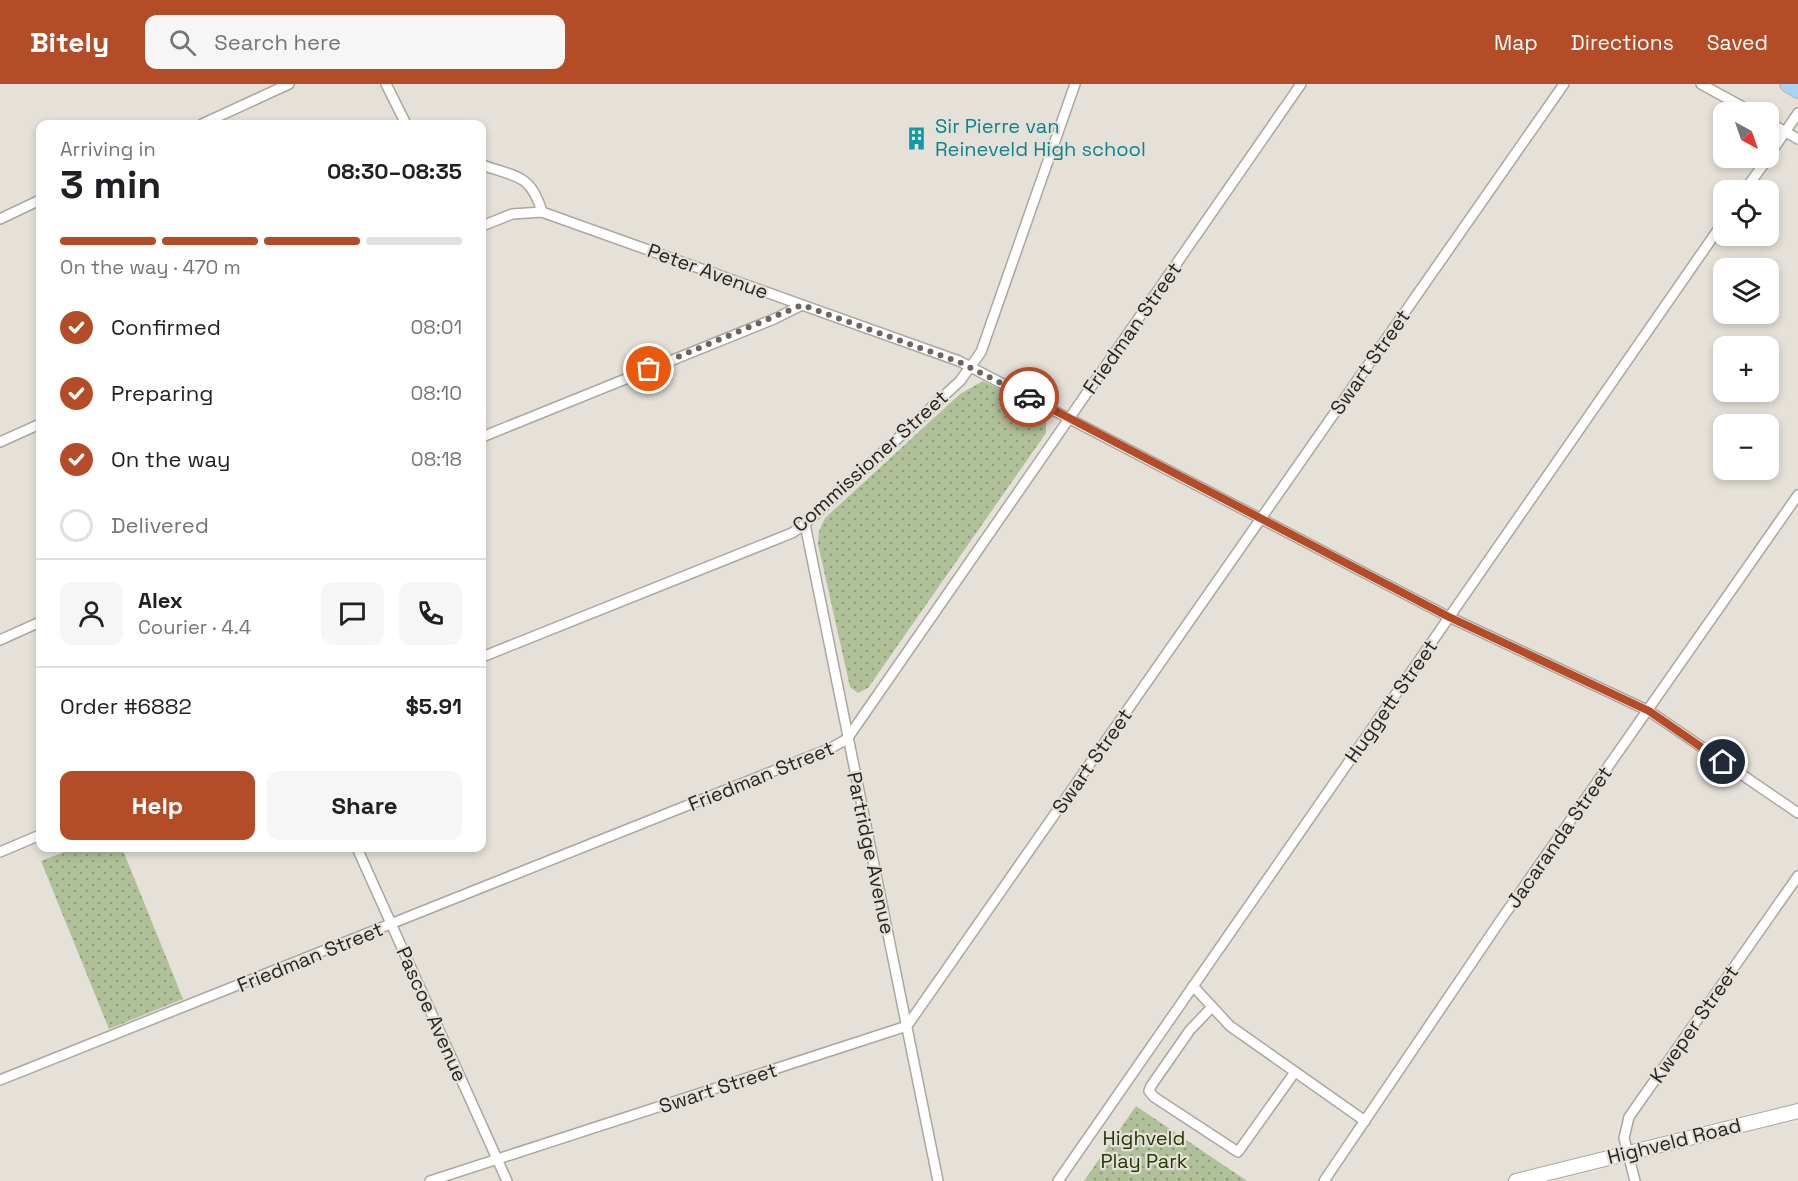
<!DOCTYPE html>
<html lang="en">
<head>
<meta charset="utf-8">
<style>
  :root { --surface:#fff; --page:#f6f6f6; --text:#202124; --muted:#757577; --line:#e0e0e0; --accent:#b44c27 }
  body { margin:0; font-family:"Space Grotesk",sans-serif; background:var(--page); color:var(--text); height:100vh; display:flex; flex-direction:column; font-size:22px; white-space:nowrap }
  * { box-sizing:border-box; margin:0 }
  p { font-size:20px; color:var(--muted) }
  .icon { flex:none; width:33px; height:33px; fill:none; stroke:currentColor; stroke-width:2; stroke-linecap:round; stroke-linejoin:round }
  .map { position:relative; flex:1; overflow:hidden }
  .side { position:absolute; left:36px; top:36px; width:450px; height:732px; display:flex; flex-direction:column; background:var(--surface); border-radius:12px; box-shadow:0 3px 9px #0003 }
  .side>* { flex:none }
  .needle { width:39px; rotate:140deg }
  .controls { position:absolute; left:1713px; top:18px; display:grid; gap:12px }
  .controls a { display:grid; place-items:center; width:66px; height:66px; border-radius:12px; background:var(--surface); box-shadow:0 3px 9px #0003; font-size:30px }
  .pin { position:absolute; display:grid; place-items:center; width:51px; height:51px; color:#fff; margin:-26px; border:3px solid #fff; border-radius:50%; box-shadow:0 2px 6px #0007 }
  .courier { position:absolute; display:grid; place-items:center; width:60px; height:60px; margin:-30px; border:4px solid #b44c27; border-radius:50%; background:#fff; color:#222; box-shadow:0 2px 8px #0007 }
  .headline em { font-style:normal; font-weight:800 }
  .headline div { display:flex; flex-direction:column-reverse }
  .headline { display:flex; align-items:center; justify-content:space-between; height:102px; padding:0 24px }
  h1 { font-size:39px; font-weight:800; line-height:45px }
  .bar { display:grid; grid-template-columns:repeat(4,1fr); gap:9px 6px; align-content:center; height:72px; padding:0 24px }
  .bar i { height:8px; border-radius:4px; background:var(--line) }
  .bar .on { background:var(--accent) }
  .bar p { grid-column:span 4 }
  .line { display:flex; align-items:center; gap:15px; padding:0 24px; border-top:2px solid var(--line) }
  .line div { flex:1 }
  .round { display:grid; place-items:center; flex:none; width:63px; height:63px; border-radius:12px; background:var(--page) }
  ol { padding:0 24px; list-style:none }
  li { display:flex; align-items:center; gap:18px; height:66px }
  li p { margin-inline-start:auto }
  li .icon { padding:6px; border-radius:50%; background:var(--accent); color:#fff; stroke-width:4 }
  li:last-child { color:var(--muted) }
  li i { width:33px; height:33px; border:3px solid var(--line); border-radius:50% }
  .button { display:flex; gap:12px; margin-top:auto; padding:12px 24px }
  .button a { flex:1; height:69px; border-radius:12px; background:var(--accent); color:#fff; font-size:24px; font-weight:800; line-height:69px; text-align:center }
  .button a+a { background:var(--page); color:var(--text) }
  header { display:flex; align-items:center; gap:36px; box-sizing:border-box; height:84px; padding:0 30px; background:var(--accent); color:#fff }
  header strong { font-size:28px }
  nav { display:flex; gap:33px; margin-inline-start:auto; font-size:21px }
  .search { width:420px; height:54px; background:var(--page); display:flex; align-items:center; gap:15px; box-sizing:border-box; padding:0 21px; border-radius:12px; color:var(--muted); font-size:22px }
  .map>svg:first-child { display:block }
  .grass { fill:url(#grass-dots) }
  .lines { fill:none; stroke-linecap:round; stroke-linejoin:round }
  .street-casing { stroke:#aaa79f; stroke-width:12 }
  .secondary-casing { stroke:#aaa79f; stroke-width:16 }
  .primary-casing { stroke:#bebebd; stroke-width:18 }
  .street { stroke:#fff; stroke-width:9 }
  .secondary { stroke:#fff; stroke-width:14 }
  .primary { stroke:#a9d4f6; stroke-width:15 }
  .done { stroke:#6a6763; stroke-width:6; stroke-dasharray:0 10.8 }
  .route { stroke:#b44c27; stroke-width:8 }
  .labels { text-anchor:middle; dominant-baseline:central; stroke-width:4.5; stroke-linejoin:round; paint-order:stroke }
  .culture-label { font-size:20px; fill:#0d838f; stroke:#e5e1d9; text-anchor:start }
  .street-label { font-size:20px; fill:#272523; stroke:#e5e1d9 }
  .park-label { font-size:20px; fill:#273705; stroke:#e5e1d9 }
</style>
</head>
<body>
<header>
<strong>Bitely</strong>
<div class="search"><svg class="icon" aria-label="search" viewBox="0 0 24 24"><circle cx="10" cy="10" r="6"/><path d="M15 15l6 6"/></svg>Search here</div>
<nav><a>Map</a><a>Directions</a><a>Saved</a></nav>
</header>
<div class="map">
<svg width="1798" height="1097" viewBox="0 0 1798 1097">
  <defs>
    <pattern id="grass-dots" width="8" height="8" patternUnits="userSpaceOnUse" patternTransform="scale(1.5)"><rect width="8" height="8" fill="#b0c199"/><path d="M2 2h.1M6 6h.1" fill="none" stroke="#8f9d7c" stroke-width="1.8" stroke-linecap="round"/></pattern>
  </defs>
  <rect width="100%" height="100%" fill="#e5e1d9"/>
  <g class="grass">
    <polygon points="983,297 1041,325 1046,332 1046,349 868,604 858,609 850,603 818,460 819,447 825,434 960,310"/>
    <polygon points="74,764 122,764 183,915 109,945 41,777"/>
    <polygon points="1136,1022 1247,1097 1084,1097"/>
  </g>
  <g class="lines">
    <defs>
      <g id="street">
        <polyline points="386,0 406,40"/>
        <polyline points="1701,0 1752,28"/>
        <polyline points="1768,38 1798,55"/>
        <polyline points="202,40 289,0"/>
        <polyline points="1768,73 1798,29"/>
        <path d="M482,81C516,93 531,90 542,128"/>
        <polyline points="1745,106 1768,74"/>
        <polyline points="0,135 40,116"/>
        <polyline points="482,142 512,130 542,128 959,277 1449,533 1649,627 1798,729"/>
        <polyline points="482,353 774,235 802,221"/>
        <polyline points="0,358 40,340"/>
        <polyline points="805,440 938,1097"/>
        <polyline points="0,556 40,538"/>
        <polyline points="482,573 792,449 805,440 960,297 981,268 1075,0"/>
        <polyline points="357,764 507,1097"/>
        <polyline points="0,768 40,751"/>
        <polyline points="1193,902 1230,942 1365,1037"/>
        <polyline points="1212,923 1190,946 1151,1002 1149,1007 1154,1013 1238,1068 1295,988"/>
        <polyline points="0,996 831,664 847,655 1301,0"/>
        <polyline points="430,1097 907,942 1564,0"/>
        <polyline points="1058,1097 1724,137"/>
        <polyline points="1324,1097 1498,840 1798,411"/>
        <polyline points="1635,1097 1624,1054 1629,1033 1798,792"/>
      </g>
      <polyline id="secondary" points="1516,1097 1798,1027"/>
      <polyline id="primary" points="1788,0 1798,6"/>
    </defs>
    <use href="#street" class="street-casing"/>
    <use href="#secondary" class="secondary-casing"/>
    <use href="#primary" class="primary-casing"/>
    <use href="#street" class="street"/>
    <use href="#secondary" class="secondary"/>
    <use href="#primary" class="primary"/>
  </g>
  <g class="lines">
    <polyline class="done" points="649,285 802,221 959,278 1029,313"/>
    <polyline class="route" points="1029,313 1449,533 1649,627 1723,678"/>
  </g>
  <defs>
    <symbol id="building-bare" viewBox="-9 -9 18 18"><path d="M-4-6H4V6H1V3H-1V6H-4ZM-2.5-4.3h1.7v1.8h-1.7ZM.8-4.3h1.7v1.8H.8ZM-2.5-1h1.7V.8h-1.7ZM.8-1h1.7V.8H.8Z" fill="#0f9aa8" stroke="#e5e1d9" stroke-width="2.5" paint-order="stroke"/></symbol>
  </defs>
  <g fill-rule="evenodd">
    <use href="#building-bare" x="900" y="38" width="33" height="33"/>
  </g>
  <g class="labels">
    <g class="culture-label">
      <text x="935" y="42">Sir Pierre van<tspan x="935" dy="23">Reineveld High school</tspan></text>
    </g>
    <g class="street-label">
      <text transform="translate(708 187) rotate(20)">Peter Avenue</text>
      <text transform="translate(1132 244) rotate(-55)">Friedman Street</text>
      <text transform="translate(1370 278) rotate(-55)">Swart Street</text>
      <text transform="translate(870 377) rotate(-42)">Commissioner Street</text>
      <text transform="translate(1391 617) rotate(-55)">Huggett Street</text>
      <text transform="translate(1092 677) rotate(-55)">Swart Street</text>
      <text transform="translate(761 692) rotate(-22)">Friedman Street</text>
      <text transform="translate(1559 753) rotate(-55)">Jacaranda Street</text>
      <text transform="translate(871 769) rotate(78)">Partridge Avenue</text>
      <text transform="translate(310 873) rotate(-22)">Friedman Street</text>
      <text transform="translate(432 930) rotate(66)">Pascoe Avenue</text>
      <text transform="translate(1694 940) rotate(-55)">Kweper Street</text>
      <text transform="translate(718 1004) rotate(-18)">Swart Street</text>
      <text transform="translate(1674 1057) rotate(-14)">Highveld Road</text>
    </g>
    <g class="park-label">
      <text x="1144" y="1054">Highveld<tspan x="1144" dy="23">Play Park</tspan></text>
    </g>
  </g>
</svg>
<div class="controls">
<a><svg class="needle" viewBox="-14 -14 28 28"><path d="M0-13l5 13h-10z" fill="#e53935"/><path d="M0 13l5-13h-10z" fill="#757577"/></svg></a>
<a><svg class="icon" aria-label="locate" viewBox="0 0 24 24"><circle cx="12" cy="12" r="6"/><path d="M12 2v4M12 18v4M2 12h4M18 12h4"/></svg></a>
<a><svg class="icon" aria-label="layers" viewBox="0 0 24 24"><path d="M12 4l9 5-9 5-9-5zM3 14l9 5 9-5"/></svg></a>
<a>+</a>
<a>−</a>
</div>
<div class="pin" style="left:649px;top:285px;background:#ea580c"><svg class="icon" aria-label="bag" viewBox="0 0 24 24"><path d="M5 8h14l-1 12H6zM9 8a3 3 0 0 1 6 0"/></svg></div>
<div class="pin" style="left:1723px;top:678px;background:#1f2937"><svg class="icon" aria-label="home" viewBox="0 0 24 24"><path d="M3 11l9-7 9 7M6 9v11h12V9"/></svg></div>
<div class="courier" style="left:1029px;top:313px"><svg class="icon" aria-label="car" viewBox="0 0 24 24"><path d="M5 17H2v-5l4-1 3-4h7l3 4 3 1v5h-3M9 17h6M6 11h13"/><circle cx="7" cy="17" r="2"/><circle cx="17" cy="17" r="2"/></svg></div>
<section class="side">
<div class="headline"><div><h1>3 min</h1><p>Arriving in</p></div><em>08:30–08:35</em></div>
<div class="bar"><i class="on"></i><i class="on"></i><i class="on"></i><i></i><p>On the way · 470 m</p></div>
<ol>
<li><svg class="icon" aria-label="check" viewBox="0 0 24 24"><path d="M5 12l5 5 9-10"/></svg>Confirmed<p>08:01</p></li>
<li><svg class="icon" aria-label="check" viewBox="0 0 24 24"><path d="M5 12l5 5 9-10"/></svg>Preparing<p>08:10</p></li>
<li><svg class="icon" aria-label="check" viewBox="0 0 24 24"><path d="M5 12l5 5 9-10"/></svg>On the way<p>08:18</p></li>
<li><i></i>Delivered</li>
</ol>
<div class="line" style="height:108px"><a class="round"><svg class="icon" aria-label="person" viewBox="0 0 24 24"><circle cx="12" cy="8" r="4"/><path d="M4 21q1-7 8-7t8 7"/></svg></a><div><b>Alex</b><p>Courier · 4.4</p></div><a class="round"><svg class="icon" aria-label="chat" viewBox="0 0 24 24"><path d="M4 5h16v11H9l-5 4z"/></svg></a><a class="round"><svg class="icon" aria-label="phone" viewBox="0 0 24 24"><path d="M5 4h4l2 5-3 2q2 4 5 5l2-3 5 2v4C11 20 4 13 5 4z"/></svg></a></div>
<div class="line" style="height:78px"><div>Order #6882</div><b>$5.91</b></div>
<div class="button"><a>Help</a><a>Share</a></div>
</section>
</div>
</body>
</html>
